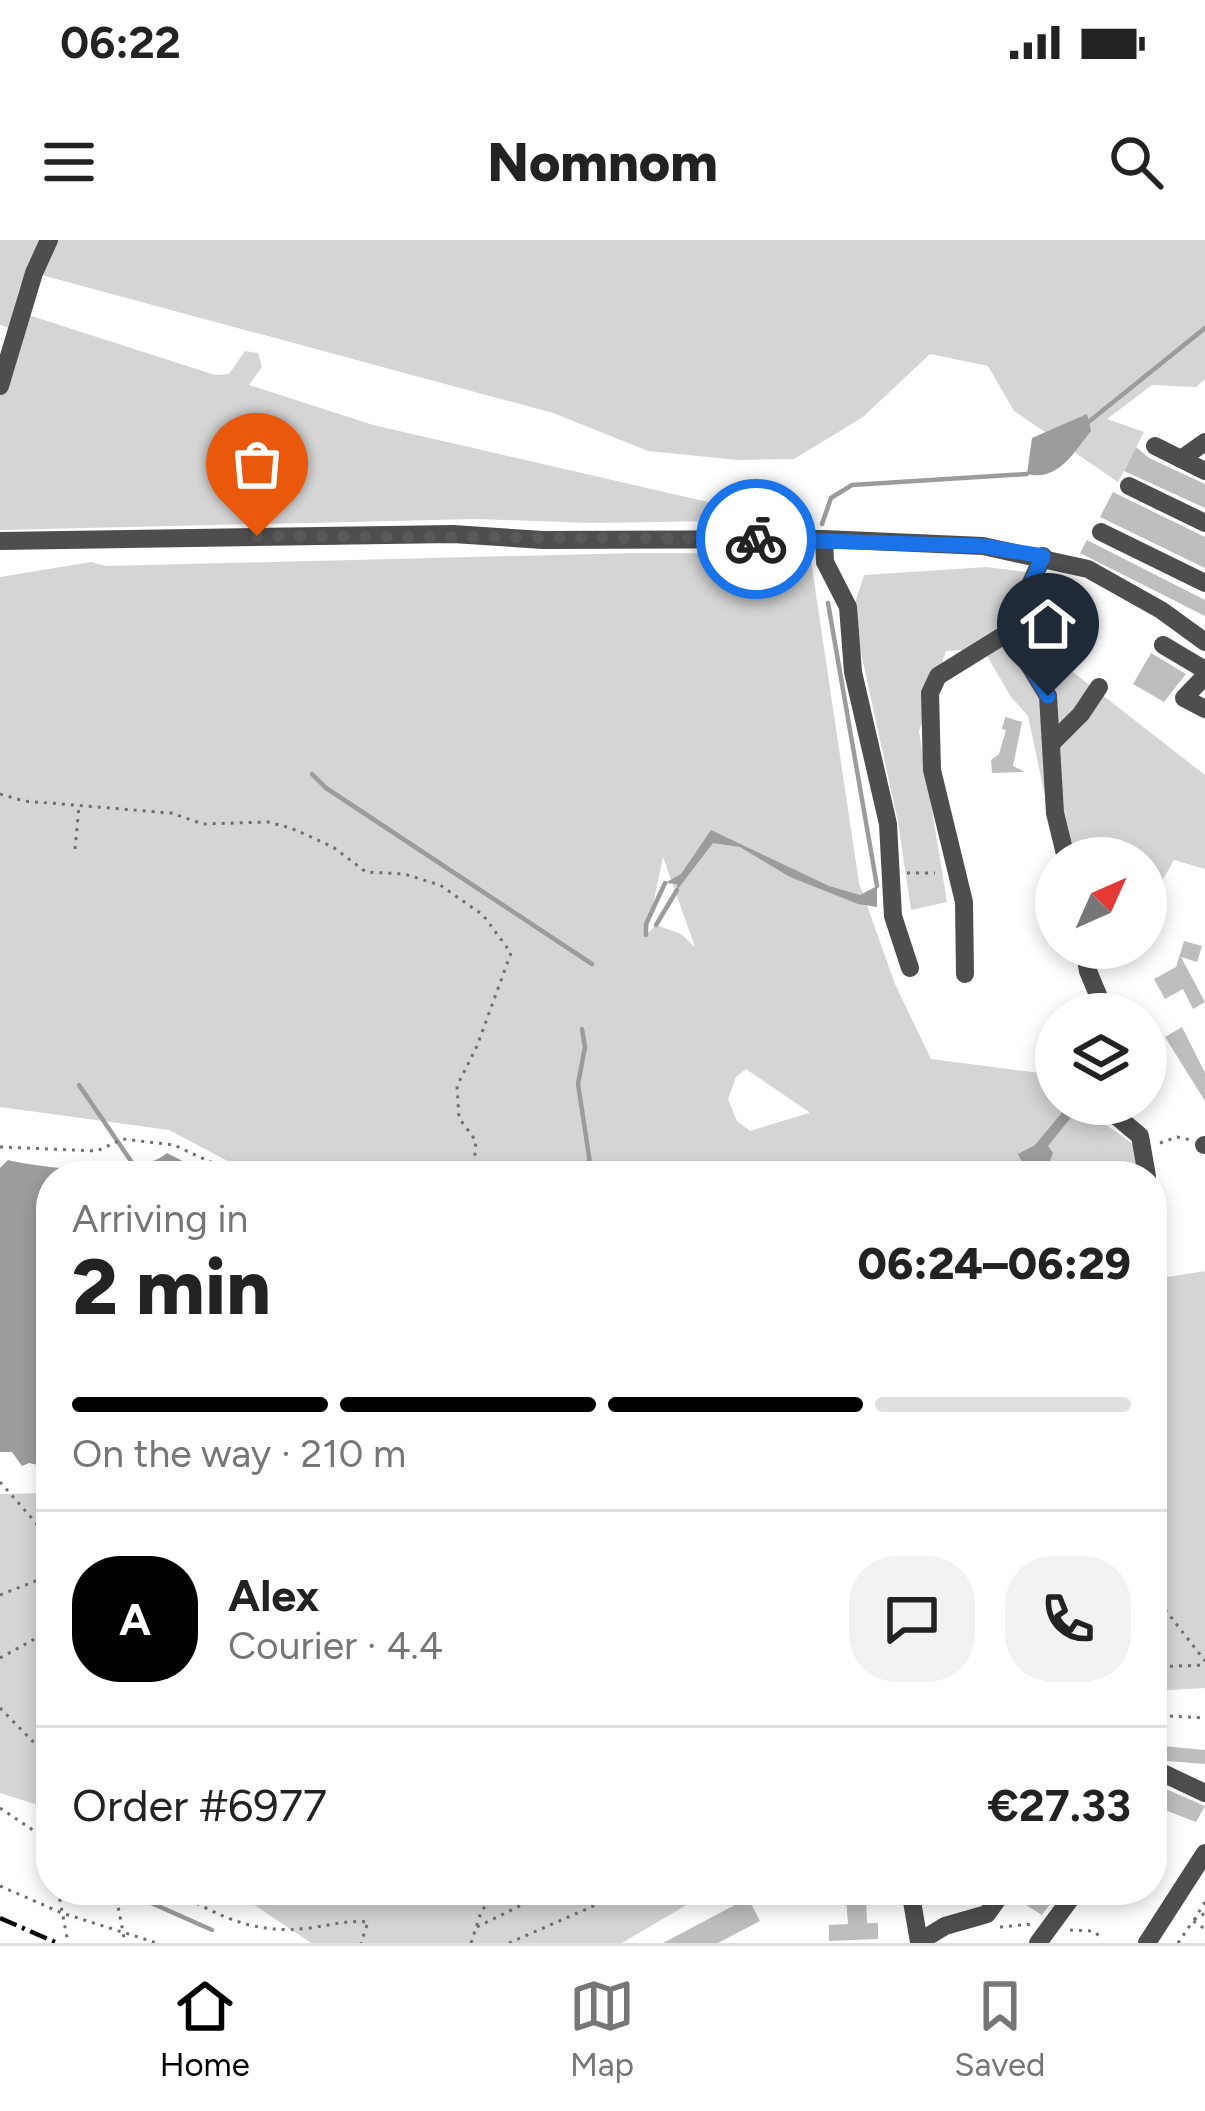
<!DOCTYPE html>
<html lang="en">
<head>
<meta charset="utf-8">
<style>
  :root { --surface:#fff; --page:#f2f2f2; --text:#222; --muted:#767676; --line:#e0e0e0; --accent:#000 }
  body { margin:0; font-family:Figtree,sans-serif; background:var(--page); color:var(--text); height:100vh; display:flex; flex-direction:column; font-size:45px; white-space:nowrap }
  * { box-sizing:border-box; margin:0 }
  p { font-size:39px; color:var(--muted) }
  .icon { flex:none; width:66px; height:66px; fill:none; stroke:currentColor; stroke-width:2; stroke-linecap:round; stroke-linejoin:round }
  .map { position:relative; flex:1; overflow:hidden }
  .panel { position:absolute; left:36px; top:921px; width:1131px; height:744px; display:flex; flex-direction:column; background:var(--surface); border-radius:48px; box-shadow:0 6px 18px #0003 }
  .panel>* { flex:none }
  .needle { width:78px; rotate:45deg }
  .fabs { position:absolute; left:1035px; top:597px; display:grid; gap:24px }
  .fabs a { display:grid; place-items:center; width:132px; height:132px; border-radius:50%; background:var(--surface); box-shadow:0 6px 18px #0003; font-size:60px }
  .pin { position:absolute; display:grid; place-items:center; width:102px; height:102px; color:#fff; margin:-123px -51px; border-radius:50% 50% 50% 0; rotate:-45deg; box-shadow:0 0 12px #0007 }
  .pin .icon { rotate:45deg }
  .courier { position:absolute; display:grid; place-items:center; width:120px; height:120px; margin:-60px; border:9px solid #1a73e8; border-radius:50%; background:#fff; color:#222; box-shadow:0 3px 15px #0007 }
  .head em { font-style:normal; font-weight:800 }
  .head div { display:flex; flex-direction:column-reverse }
  .head { display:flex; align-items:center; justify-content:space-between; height:204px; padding:0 36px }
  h1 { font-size:78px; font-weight:800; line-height:90px }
  .bar { display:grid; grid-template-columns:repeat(4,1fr); gap:18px 12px; align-content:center; height:144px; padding:0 36px }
  .bar i { height:15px; border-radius:9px; background:var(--line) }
  .bar .selected { background:var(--accent) }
  .bar p { grid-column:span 4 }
  .line { display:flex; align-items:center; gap:30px; padding:0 36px; border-top:3px solid var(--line) }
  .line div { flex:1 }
  .round { display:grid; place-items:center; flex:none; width:126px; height:126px; border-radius:48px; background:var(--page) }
  .status { display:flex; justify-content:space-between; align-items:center; height:84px; padding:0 60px; background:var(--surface); direction:ltr }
  .status svg { height:33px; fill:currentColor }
  header { display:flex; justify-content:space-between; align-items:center; height:156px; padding:0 36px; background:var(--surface); font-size:54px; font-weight:800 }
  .menu { display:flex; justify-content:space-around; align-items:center; height:168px; border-top:3px solid var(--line); background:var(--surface); font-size:33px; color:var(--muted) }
  .menu a { display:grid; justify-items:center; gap:6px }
  .menu .selected { color:var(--accent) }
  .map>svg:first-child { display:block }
  .green { fill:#d5d5d5; fill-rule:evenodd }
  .water { fill:#9c9c9c }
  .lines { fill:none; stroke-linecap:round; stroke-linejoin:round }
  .stream { stroke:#9c9c9c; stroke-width:4.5 }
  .building { fill:#bebebe }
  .path { stroke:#707070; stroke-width:3; stroke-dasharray:3 6; stroke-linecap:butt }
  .minor { stroke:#4e4e4e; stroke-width:18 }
  .rail { stroke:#000; stroke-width:4.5; stroke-dasharray:18 6 3 6; stroke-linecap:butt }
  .done { stroke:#595959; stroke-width:12; stroke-dasharray:0 21.6 }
  .route { stroke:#1a73e8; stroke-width:15 }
</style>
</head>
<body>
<div class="status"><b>06:22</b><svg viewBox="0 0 49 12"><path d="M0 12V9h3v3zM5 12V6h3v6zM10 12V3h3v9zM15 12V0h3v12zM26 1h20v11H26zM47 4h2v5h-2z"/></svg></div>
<header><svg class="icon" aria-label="menu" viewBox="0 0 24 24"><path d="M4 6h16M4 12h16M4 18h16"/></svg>Nomnom<svg class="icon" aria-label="search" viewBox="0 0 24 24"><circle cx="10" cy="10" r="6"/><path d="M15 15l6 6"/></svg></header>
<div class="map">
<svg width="1205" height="1703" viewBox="0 0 1205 1703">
  <rect width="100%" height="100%" fill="#fff"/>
  <g class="green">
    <polygon points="0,0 1205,0 1205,139 1196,147 1152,145 1107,179 1144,192 1118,242 1014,171 988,126 930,114 863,177 794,219 738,220 648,211 553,173 34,33 20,46 9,88 0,85"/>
    <polygon points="22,73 215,135 229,134 245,111 258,113 262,127 249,145 373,185 786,280 591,283 477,279 0,290 0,151"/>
    <path d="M637,313L810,314L859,643L895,744L931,819L1056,835V864H1086L1087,871L1137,907L1143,936H256L169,890L0,867V337L91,322L106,326ZM663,617L695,707L681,694L656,685L647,694ZM746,829L809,872V873L750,891L737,881L728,859L736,837Z"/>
    <polygon points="987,327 1073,338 1042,408 1205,535 1205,629 1174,620 1146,670 1146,618 1058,618 1028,476 1011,457 983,409 946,411 919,491 947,662 911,670 898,582 852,372 864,335"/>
    <polygon points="1152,985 1161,1038 1205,1031 1205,1448 1152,1451"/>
    <polygon points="51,1253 51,1569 0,1553 0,1254"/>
    <polygon points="232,1650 712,1650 622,1703 311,1703"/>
  </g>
  <g class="water">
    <path d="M1087,174L1091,191C1074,212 1058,242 1027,234L1032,198Z"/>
    <polygon points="711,590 829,646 860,655 877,646 877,667 858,664 790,637 740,607 713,603 677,650 677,644 665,643 681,634"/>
    <polygon points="1069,864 1077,864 1077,870 1048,906 1053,913 1045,935 1029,936 1018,914 1035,905"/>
    <path d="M167,913L204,932L226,936H51V1228L29,1223L22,1226L12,1212H0V928L8,920C46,929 136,939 167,913Z"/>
  </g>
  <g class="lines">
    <g class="stream">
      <polyline points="1086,184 1205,88"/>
      <polyline points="822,284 831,258 852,245 1027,234"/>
      <polyline points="828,363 877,646"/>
      <polyline points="312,534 326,548 592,724"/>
      <polyline points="656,685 677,650"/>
      <polyline points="646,695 646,684 665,643"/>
      <polyline points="582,789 585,807 578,844 592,936"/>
      <polyline points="79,845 133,924"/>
      <polyline points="570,936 589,921"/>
      <polyline points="122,1650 212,1690"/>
    </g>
  </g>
  <g class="building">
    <polygon points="1136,207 1149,218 1205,244 1205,268 1124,231"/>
    <polygon points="1113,252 1205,297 1205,328 1100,277"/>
    <polygon points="1087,300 1205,360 1205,376 1080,313"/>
    <polygon points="1151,413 1186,434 1164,462 1133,444"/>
    <polygon points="1005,477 1022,482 1013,526 1025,532 992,533 991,520 999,514 1006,490 1002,489"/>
    <polygon points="1184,701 1202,706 1197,722 1181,717 1205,762 1193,769 1183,749 1165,759 1154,739 1176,727"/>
    <polygon points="1182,787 1205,833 1205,861 1165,797"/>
    <polygon points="1152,1505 1205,1510 1205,1524 1168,1521 1152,1515"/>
    <polygon points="1152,1543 1205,1566 1196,1582 1152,1565"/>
    <polygon points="1017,1650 1060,1650 1042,1675 1015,1658"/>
    <polygon points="866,1656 867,1683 878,1683 878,1699 829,1701 829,1685 848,1684 846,1657"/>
    <polygon points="748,1658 760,1681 718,1703 663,1703"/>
  </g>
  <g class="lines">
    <g class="path">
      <polyline points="0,554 24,561 171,573 203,584 268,582 291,588 333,607 366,632 404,634 440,645 483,675 511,713 477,806 457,846 459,878 476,901 473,936"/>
      <polyline points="75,609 79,566"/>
      <polyline points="907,633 935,633"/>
      <polyline points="1160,903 1177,897 1191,900"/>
      <polyline points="0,907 97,911 123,899 174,905 241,936"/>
      <path d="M1152,1025C1158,1064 1154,1102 1154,1141C1154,1171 1163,1199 1152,1228"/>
      <polyline points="0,1242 51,1300"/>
      <polyline points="1152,1336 1164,1368 1205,1421"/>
      <polyline points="0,1355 51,1335"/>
      <polyline points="0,1418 51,1390"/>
      <polyline points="1152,1427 1205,1425"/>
      <polyline points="51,1453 51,1472"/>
      <polyline points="0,1468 51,1520"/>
      <polyline points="1152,1475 1205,1478"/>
      <polyline points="0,1568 51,1602"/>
      <polyline points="0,1646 62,1673 157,1703"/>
      <polyline points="58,1650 68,1703"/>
      <polyline points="115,1650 125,1703"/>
      <path d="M173,1650C220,1677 255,1695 310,1688C331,1685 346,1680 368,1682L361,1703"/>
      <polyline points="1194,1680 1205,1662"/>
      <polyline points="1194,1680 1205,1673"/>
      <polyline points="477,1687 552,1650"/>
      <polyline points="1000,1687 1032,1684"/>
      <polyline points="1070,1690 1093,1691 1102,1698"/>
      <polyline points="471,1703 481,1672 497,1650"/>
      <polyline points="509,1703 630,1650"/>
      <polyline points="1178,1703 1193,1681 1205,1689"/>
    </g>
    <g class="minor">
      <polyline points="0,146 34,33 49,0"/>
      <polyline points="1155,206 1205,231"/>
      <polyline points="1181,219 1205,202"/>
      <polyline points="1129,246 1205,283"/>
      <polyline points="1101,292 1205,343"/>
      <polyline points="824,299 825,322 848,367 853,432 888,584 893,676 910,728"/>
      <polyline points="0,301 453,294 543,300 824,299 983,306 1088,329 1161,370 1205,402"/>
      <polyline points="1043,316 1009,392 1048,456 1055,573 1066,618"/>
      <polyline points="1163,405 1205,430"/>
      <polyline points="1205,436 1184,458 1205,469"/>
      <polyline points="1053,502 1081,474 1099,447"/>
      <polyline points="1084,708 1088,731 1106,774"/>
      <polyline points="965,734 964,662 932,530 930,453 938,436 1009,392"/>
      <polyline points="1102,864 1140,896 1147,936"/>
      <polyline points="1204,905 1205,905"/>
      <polyline points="1152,1528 1205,1553"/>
      <polyline points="910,1650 919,1702 945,1686 987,1674 1004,1650"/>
      <polyline points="1038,1703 1077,1650"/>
      <polyline points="1147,1703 1205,1613"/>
    </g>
    <polyline class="rail" points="0,1678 57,1703"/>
  </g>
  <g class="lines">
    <polyline class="done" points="257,296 756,299"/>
    <polyline class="route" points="756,299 983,306 1043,316 1010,392 1048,456"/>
  </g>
</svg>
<div class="fabs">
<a><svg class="needle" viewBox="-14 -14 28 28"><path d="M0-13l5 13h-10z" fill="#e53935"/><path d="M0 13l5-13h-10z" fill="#767676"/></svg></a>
<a><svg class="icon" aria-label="layers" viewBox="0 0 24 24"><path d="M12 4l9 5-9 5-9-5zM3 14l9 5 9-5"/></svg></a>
</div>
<div class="pin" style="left:257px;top:296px;background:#ea580c"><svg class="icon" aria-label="bag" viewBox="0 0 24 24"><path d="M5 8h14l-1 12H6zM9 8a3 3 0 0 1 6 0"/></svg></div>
<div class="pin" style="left:1048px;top:456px;background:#1f2937"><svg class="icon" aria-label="home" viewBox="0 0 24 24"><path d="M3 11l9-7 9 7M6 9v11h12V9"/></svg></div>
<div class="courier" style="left:756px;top:299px"><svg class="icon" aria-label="bike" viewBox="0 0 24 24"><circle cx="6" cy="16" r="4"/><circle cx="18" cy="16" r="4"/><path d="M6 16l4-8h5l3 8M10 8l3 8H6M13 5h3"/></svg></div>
<section class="panel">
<div class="head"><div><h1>2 min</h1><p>Arriving in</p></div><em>06:24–06:29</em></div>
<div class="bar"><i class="selected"></i><i class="selected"></i><i class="selected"></i><i></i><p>On the way · 210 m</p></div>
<div class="line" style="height:216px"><b class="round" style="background:var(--accent);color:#fff">A</b><div><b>Alex</b><p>Courier · 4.4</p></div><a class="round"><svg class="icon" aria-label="chat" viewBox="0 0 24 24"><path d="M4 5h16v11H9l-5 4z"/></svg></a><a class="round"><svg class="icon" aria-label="phone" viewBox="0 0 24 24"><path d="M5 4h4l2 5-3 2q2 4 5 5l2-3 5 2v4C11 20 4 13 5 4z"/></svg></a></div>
<div class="line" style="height:156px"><div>Order #6977</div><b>€27.33</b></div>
</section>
</div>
<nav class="menu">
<a class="selected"><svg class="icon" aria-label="home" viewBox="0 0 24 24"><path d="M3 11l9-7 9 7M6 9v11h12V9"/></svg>Home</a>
<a><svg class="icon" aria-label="map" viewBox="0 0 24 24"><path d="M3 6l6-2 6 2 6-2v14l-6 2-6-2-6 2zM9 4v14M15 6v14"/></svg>Map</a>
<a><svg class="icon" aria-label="saved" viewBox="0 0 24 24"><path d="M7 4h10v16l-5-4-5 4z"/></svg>Saved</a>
</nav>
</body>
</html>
